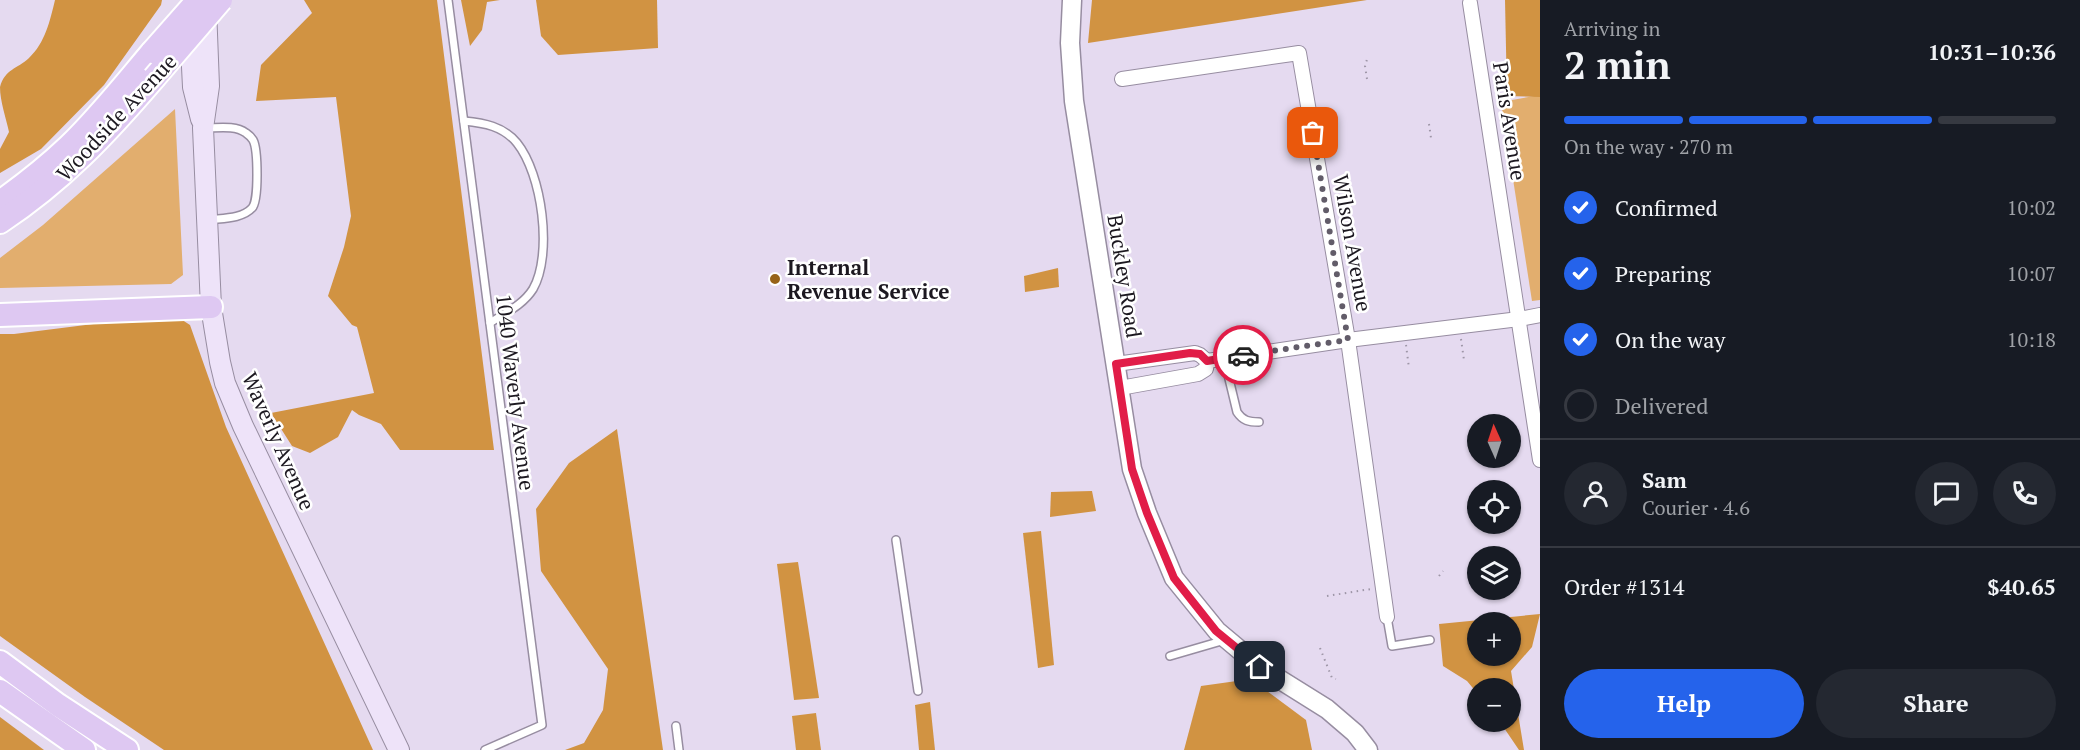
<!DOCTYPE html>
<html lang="en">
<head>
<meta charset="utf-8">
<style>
  :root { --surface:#171b24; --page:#242831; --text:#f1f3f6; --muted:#9ea1a6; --line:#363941; --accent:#2563eb }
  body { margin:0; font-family:"PT Serif",serif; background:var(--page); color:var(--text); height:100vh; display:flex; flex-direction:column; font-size:22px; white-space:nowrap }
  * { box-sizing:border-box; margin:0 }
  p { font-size:20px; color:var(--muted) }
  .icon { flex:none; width:33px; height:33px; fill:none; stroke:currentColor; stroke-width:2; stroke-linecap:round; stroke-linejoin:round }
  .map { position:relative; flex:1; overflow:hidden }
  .panel { display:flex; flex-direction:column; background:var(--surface); width:540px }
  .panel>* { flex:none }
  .needle { width:39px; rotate:357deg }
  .tools { position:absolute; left:1467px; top:414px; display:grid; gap:12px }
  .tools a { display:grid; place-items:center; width:54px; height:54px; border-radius:50%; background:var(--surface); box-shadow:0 2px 4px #0004; font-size:30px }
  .pin { position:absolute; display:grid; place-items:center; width:51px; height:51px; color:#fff; margin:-26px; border-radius:12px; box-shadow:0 3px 9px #0006 }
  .courier { position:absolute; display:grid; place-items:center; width:60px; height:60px; margin:-30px; border:4px solid #e11d48; border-radius:50%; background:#fff; color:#222; box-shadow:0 2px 8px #0007 }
  .headline em { font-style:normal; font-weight:700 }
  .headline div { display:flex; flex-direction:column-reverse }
  .headline { display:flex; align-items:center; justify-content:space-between; height:102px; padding:0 24px }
  h1 { font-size:39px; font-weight:700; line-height:45px }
  .bar { display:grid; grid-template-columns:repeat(4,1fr); gap:9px 6px; align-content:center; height:72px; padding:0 24px }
  .bar i { height:8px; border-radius:4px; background:var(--line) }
  .bar .selected { background:var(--accent) }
  .bar p { grid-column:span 4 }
  .line { display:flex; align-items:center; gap:15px; padding:0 24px; border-top:2px solid var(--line) }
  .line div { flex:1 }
  .round { display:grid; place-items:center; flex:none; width:63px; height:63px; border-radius:32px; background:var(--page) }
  ol { padding:0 24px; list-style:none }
  li { display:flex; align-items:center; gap:18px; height:66px }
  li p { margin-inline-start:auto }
  li .icon { padding:6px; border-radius:50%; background:var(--accent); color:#fff; stroke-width:4 }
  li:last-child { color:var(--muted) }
  li i { width:33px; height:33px; border:3px solid var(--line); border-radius:50% }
  .cta { display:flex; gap:12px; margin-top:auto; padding:12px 24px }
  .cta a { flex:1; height:69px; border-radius:36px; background:var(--accent); color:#fff; font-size:24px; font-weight:700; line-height:69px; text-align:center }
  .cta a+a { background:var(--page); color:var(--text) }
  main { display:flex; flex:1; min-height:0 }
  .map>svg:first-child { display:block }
  .green { fill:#e2ae6e }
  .forest { fill:#d19342; fill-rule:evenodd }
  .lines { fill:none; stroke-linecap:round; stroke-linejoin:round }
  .service-casing { stroke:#978da1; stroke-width:10 }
  .minor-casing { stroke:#978da1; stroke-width:16 }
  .tertiary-casing { stroke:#978da1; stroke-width:21 }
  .secondary-casing { stroke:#978da1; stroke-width:22 }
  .primary-casing { stroke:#fff; stroke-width:26 }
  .path { stroke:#9e96a7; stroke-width:2; stroke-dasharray:1.5 4.5; stroke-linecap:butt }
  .service { stroke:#fff; stroke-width:7 }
  .minor { stroke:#fff; stroke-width:14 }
  .tertiary { stroke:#fff; stroke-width:18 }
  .secondary { stroke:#eee3f9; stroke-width:20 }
  .primary { stroke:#dec8f2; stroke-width:22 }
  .primary-bridge-casing { stroke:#fff; stroke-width:26; stroke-linecap:butt }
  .primary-bridge { stroke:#dec8f2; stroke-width:22 }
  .done { stroke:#625c69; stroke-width:6; stroke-dasharray:0 10.8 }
  .route { stroke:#e11d48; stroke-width:8 }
  .poi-dot { fill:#976318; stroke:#fff; stroke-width:2 }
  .labels { text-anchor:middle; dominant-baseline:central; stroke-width:5; stroke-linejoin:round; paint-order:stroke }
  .street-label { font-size:21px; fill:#1c1820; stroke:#fff }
  .poi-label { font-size:21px; font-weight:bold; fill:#1c1820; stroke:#fff; text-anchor:start }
</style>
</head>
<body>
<main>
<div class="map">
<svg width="1540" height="750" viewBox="0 0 1540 750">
  <rect width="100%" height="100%" fill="#e5daf0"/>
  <g class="green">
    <polygon points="1540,95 1540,300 1532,301 1501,102"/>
    <polygon points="175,109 183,275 171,284 0,288 0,258 43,225"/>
  </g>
  <g class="forest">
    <path d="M55,0H162L161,5L104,85L41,149L0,173V149L9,132C6,118 0,101 0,87C5,69 17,69 29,58C45,43 50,21 55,0Z"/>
    <polygon points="304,0 437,0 494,450 400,450 381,424 359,415 352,410 338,437 310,453 292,446 271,413 374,393 357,327 352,325 328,296 344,247 351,216 336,97 256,101 261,65 312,13"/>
    <polygon points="461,0 500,0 487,2 482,30 470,46"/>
    <polygon points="536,0 657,0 658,48 558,55 541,36"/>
    <polygon points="1092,0 1367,0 1088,43"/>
    <polygon points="1505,0 1540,0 1540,97 1507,96"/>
    <polygon points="1058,268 1059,287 1025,292 1024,276"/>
    <polygon points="173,314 190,325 226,427 373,750 164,750 85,697 0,636 0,334 14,334"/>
    <polygon points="617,429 663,750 565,750 584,743 603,710 608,669 541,571 536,509 569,463"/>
    <polygon points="1092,491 1096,511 1050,517 1051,492"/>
    <polygon points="1041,531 1054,665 1038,668 1023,533"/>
    <polygon points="798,562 819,698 794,700 777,564"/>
    <path d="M1540,614L1532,647L1511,671L1524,750H1519L1500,722H1510V688H1478L1477,693L1467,681L1443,666L1439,624ZM1478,622H1510V656H1478Z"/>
    <polygon points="1251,679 1306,720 1312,750 1184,750 1201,686"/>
    <polygon points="930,702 935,750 919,750 915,705"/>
    <polygon points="816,713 821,750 796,750 792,716"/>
    <polygon points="0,717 44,750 0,750"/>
  </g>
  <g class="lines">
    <defs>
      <g id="service">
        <polyline points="448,0 542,725 485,750"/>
        <path d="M464,121C484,123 503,126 517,143C542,174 553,254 533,289C523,305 505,313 490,323"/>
        <path d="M205,128C218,128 235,125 246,133C249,135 251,137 253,140C258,149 259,201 252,208C242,219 222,218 208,220"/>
        <path d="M1224,358L1237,412C1243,421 1249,422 1259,422"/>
        <polyline points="896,540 918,691"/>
        <polyline points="1387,617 1392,646 1430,640"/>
        <polyline points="1170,656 1225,640"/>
        <polyline points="676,726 679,750"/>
      </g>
      <g id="minor">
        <polyline points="1470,3 1540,460"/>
        <polyline points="1122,79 1299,53 1348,340 1387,617"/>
        <polyline points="1207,361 1348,340 1519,319 1540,315"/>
        <polyline points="1116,364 1195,353 1200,355 1207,361 1206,369 1198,374 1120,388"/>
      </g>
      <polyline id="tertiary" points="1072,0 1070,43 1074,101 1132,469 1147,513 1174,578 1217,631 1260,667 1327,709 1355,733 1368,750"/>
      <g id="secondary">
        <polyline points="206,8 209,86 203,128 211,307 220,362 225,383 243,426 399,750"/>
        <polyline points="190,27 193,87 201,119"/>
      </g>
      <g id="primary">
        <path d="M0,202C24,185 48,166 69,146C99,117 125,84 152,52"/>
        <path d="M0,222C62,181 106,134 154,78"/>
        <polyline points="0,315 211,307"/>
        <polyline points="0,662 58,705 127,750"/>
        <polyline points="0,691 84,750"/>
      </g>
    </defs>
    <use href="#service" class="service-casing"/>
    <use href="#minor" class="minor-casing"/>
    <use href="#tertiary" class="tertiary-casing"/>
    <use href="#secondary" class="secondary-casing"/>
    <use href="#primary" class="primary-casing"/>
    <g class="path">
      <polyline points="1367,79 1365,66 1368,56"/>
      <polyline points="1429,124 1431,138"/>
      <polyline points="1461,339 1464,360"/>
      <polyline points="1406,345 1409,368"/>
      <polyline points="1439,576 1443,571"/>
      <polyline points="1327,596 1371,589"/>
      <polyline points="1320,648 1332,678 1336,679"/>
    </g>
    <use href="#service" class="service"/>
    <use href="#minor" class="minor"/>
    <use href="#tertiary" class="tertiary"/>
    <use href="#secondary" class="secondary"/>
    <use href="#primary" class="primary"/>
    <defs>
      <g id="primary-bridge">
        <polyline points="152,52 198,0"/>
        <polyline points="154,78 221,0"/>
      </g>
    </defs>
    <use href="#primary-bridge" class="primary-bridge-casing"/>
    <use href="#primary-bridge" class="primary-bridge"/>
  </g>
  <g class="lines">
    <polyline class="done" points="1243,355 1348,340 1313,133"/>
    <polyline class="route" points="1243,355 1207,361 1200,354 1190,353 1116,364 1132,469 1147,513 1174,578 1216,631 1260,667"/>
  </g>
  <circle class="poi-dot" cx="775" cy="279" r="6"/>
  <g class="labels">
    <g class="street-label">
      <text transform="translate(116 117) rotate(-47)">Woodside Avenue</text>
      <text transform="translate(1510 121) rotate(81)">Paris Avenue</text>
      <text transform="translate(1353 243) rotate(80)">Wilson Avenue</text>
      <text transform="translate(1125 276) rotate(81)">Buckley Road</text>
      <text transform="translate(516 392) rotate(83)">1040 Waverly Avenue</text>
      <text transform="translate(279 441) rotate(66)">Waverly Avenue</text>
    </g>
    <g class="poi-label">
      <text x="787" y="267">Internal<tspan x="787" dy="24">Revenue Service</tspan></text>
    </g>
  </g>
</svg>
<div class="tools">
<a><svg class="needle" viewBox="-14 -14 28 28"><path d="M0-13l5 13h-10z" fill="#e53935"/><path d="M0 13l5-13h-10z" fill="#9ea1a6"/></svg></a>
<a><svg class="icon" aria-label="locate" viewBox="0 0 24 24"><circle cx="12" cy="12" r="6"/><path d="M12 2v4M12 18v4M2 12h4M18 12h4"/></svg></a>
<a><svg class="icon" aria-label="layers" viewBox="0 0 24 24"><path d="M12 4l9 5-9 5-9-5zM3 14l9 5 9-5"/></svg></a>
<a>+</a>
<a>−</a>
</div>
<div class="pin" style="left:1313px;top:133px;background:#ea580c"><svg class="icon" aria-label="bag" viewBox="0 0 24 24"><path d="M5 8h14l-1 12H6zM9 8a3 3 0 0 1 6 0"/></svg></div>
<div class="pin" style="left:1260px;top:667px;background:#1f2937"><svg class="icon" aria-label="home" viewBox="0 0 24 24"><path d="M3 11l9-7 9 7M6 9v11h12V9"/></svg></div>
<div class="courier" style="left:1243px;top:355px"><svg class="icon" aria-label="car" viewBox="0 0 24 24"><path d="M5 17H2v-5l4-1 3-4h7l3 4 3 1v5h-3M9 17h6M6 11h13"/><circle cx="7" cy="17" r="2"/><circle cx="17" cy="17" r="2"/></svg></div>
</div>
<section class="panel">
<div class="headline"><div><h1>2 min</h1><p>Arriving in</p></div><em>10:31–10:36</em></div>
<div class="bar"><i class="selected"></i><i class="selected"></i><i class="selected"></i><i></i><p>On the way · 270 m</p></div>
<ol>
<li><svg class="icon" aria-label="check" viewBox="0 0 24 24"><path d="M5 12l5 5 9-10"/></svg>Confirmed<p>10:02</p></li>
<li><svg class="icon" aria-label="check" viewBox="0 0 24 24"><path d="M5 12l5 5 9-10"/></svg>Preparing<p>10:07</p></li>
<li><svg class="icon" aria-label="check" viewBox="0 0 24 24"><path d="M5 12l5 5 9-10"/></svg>On the way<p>10:18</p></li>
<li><i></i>Delivered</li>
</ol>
<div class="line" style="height:108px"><a class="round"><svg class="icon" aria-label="person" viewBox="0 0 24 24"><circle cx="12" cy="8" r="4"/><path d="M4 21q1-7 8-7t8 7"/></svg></a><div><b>Sam</b><p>Courier · 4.6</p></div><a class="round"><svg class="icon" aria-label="chat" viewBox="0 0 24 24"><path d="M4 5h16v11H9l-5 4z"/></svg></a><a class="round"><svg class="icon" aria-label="phone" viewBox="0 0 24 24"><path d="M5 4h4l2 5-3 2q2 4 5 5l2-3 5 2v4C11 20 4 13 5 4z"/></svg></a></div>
<div class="line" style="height:78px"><div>Order #1314</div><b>$40.65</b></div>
<div class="cta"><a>Help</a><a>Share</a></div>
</section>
</main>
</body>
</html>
